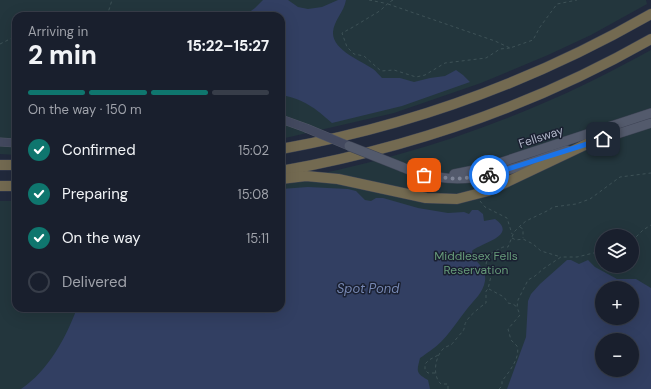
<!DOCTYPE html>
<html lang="en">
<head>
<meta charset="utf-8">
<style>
  :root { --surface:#191f2d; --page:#222735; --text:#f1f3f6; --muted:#9fa2aa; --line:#373d49; --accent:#0f766e }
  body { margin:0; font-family:"DM Sans",sans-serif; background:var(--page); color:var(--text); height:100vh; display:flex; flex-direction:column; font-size:15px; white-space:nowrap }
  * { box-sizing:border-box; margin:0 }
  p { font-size:13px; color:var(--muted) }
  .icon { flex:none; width:22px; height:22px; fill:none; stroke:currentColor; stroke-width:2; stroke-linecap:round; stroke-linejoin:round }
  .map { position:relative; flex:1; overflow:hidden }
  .drawer { position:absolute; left:12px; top:12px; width:273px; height:300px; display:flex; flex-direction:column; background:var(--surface); border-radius:12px; box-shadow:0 4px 16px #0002,0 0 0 1px var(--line) }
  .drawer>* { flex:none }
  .controls { position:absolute; left:595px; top:229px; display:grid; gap:8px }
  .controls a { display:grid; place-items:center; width:44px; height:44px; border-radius:50%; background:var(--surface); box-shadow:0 4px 16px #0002,0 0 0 1px var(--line); font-size:20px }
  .pin { position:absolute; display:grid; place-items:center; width:34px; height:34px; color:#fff; margin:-17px; border-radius:8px; box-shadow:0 2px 6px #0006 }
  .courier { position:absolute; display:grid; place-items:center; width:40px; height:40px; margin:-20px; border:3px solid #1a73e8; border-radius:50%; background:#fff; color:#222; box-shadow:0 1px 5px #0007 }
  .overview em { font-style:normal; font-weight:800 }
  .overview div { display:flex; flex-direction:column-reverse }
  .overview { display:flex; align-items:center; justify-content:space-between; height:68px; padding:0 16px }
  h1 { font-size:26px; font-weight:800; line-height:30px }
  .bar { display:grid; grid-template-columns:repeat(4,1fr); gap:6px 4px; align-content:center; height:48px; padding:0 16px }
  .bar i { height:5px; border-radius:3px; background:var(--line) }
  .bar .current { background:var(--accent) }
  .bar p { grid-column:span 4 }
  ol { padding:0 16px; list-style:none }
  li { display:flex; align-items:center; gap:12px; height:44px }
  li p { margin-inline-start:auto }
  li .icon { padding:4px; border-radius:50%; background:var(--accent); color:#fff; stroke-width:4 }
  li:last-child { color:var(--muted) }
  li i { width:22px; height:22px; border:2px solid var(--line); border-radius:50% }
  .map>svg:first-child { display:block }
  .green { fill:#23363d; fill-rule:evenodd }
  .water { fill:#323f62; fill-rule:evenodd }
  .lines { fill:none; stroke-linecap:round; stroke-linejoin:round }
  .secondary-casing { stroke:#505667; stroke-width:9 }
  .primary-casing { stroke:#3e4455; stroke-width:10 }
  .highway-casing { stroke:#3d4354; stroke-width:11 }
  .path { stroke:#3e5257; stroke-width:1; stroke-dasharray:3 3; stroke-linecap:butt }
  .secondary { stroke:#43495f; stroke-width:8 }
  .primary { stroke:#535a6c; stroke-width:9 }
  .highway { stroke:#736a51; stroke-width:10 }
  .secondary-bridge-casing { stroke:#505667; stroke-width:9; stroke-linecap:butt }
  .primary-bridge-casing { stroke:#3e4455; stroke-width:10; stroke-linecap:butt }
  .secondary-bridge { stroke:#43495f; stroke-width:8 }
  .primary-bridge { stroke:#535a6c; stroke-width:9 }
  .done { stroke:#7e8597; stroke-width:4; stroke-dasharray:0 7.2 }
  .route { stroke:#1a73e8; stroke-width:5 }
  .labels { text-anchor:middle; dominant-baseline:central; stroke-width:3; stroke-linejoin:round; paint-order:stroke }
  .street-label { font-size:12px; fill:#b0b6c8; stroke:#1a2031 }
  .park-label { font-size:12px; fill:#669a79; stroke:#1a2031 }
  .water-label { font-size:13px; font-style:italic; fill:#7687b2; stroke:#1a2031 }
</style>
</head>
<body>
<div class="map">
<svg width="651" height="389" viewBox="0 0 651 389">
  <rect width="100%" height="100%" fill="#21293c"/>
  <g class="green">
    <polygon points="0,0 646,0 647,4 591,35 548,55 481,83 394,113 281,139 281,16 16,16 16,155 0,154"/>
    <path d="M651,50V389H0V201H16V308H281V182C370,165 456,141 539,105C578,89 614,70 651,50ZM602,236H632V266H602ZM602,288H632V318H602ZM602,340H632V370H602Z"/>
  </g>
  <g class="water">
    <path d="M263,0H288L298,7L308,9L322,7L338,0H346C344,12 334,20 333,32C332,50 362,61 373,69C376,71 379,75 382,78H400L414,82L430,78L445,76L456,70L463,75L470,82L402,106L332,123C315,108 304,99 281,95V16H244L255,8Z"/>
    <path d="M308,187L348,189L356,191L365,200L371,201L376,198H383L418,208L448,213L464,212L469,214L472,210H478L483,214L484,221L495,219C519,236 480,243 472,251C472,262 487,265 485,281C483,293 474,300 467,309C454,325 447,339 430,351C426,353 424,356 420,358C417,371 415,373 428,380L430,389H21C48,371 66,338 77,308H281V189Z"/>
    <path d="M567,260H571L579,264L588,260L595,267L617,279H636L651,288V389H507L526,337L528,301L531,294L540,284ZM602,288H632V318H602ZM609,337L614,340H632V370H602V355L599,350L602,340H609Z"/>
  </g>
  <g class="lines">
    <defs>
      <g id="secondary">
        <polyline points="281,119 306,128"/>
        <polyline points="0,142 16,143"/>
      </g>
      <g id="primary">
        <polyline points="583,145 651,123"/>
        <path d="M402,167C414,173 426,174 438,177C483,185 525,163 567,150"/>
        <polyline points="454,174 484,168 651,113"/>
      </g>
      <g id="highway">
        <path d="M281,149C411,126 536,80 651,14"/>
        <polyline points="0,165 16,165"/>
        <path d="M281,171C410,148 537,104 651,39"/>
        <polyline points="281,179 306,176 338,179 426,198 457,199 488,191 589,143"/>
        <polyline points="0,186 16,186"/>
      </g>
    </defs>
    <use href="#secondary" class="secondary-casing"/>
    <use href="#primary" class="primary-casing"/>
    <use href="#highway" class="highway-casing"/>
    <g class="path">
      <polyline points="369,0 384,3"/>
      <path d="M393,0C387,3 384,8 378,12C366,19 354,27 342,33L347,47L354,54L364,56L381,71L394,70L416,77L425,75L445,63L486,58L500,49L510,48"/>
      <polyline points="388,4 495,41 510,48 533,40 540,27 557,4 577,0"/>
      <polyline points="35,16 43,12 55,16"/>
      <polyline points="107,16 112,0"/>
      <polyline points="0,44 16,36"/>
      <polyline points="480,201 485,207 507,218 512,234"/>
      <polyline points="520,227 523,229 523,238"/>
      <polyline points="512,238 516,240 523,239 533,244 541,251 561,257"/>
      <polyline points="632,241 643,230 651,225"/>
      <polyline points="489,289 504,297 508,303 513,304 517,307"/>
      <polyline points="435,373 428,373 425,370 425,364 429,360 440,354"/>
      <path d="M448,389V384H441C432,376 435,357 443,349C445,347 448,346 451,345C453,343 461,333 463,331C465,328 464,325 466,322C468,317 481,306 486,303V291L488,289L491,276L486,265L487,258L490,254L503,247H508L514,232L520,226L526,221L549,210L553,207L576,204L590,199L620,177L651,173"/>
      <path d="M499,389L502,386V381C509,372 521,357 517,346L511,340L508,329L520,315L517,307L518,300L528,280L535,276L543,269L561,257H577L602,251"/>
    </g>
    <use href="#secondary" class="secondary"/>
    <use href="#primary" class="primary"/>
    <use href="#highway" class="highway"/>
    <defs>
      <polyline id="secondary-bridge" points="306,128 349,146"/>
      <polyline id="primary-bridge" points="349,146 402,167"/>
    </defs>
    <use href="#secondary-bridge" class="secondary-bridge-casing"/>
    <use href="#primary-bridge" class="primary-bridge-casing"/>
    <use href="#secondary-bridge" class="secondary-bridge"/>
    <use href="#primary-bridge" class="primary-bridge"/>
  </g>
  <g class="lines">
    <polyline class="done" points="424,175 456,179 489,175"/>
    <polyline class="route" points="489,175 603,139"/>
  </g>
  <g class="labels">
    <g class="street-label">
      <text transform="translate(541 137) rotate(-18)">Fellsway</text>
    </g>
    <g class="park-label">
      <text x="476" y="256">Middlesex Fells<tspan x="476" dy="14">Reservation</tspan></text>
    </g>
    <g class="water-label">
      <text x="368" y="288">Spot Pond</text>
    </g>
  </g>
</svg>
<div class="controls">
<a><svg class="icon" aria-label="layers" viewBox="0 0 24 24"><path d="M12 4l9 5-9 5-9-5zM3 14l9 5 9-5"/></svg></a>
<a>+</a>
<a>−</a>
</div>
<div class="pin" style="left:424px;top:175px;background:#ea580c"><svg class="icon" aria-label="bag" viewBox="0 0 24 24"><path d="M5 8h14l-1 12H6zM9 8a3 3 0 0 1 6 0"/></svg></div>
<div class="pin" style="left:603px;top:139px;background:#1f2937"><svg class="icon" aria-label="home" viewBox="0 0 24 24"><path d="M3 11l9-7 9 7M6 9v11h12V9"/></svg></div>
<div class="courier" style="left:489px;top:175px"><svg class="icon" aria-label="bike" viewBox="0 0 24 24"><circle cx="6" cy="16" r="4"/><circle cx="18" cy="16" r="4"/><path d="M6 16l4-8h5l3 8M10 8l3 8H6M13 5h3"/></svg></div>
<section class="drawer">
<div class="overview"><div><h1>2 min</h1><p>Arriving in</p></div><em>15:22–15:27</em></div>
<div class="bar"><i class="current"></i><i class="current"></i><i class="current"></i><i></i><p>On the way · 150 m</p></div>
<ol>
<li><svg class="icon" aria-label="check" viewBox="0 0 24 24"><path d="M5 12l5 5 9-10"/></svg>Confirmed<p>15:02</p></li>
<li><svg class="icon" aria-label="check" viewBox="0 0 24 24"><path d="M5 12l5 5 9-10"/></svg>Preparing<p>15:08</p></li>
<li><svg class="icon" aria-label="check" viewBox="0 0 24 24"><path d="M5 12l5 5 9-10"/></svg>On the way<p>15:11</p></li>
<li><i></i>Delivered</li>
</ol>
</section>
</div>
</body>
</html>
